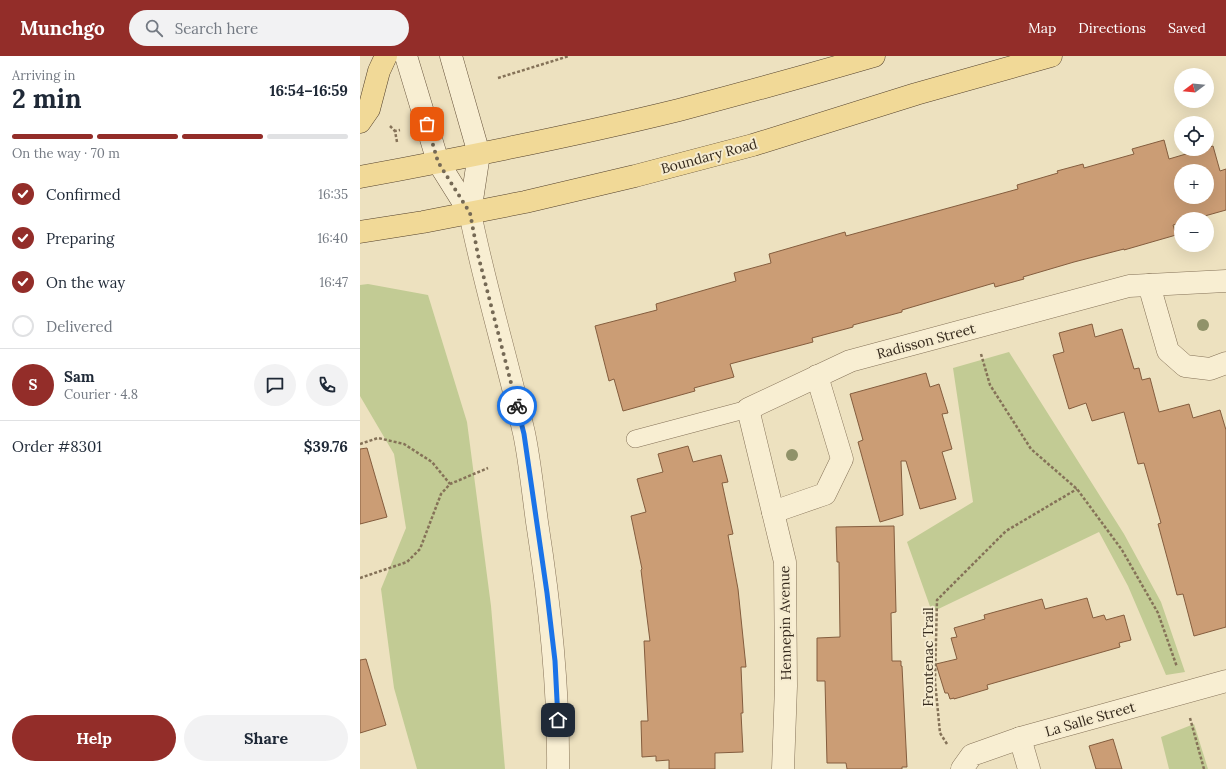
<!DOCTYPE html>
<html lang="en">
<head>
<meta charset="utf-8">
<style>
  :root { --surface:#fff; --page:#f2f2f3; --text:#1f2937; --muted:#747a83; --line:#e0e1e3; --accent:#932d29 }
  body { margin:0; font-family:Lora,serif; background:var(--page); color:var(--text); height:100vh; display:flex; flex-direction:column; font-size:15px; white-space:nowrap }
  * { box-sizing:border-box; margin:0 }
  p { font-size:13px; color:var(--muted) }
  .icon { flex:none; width:22px; height:22px; fill:none; stroke:currentColor; stroke-width:2; stroke-linecap:round; stroke-linejoin:round }
  .map { position:relative; flex:1; overflow:hidden }
  .details { display:flex; flex-direction:column; background:var(--surface); width:360px }
  .details>* { flex:none }
  .needle { width:26px; rotate:254deg }
  .tools { position:absolute; left:814px; top:12px; display:grid; gap:8px }
  .tools a { display:grid; place-items:center; width:40px; height:40px; border-radius:50%; background:var(--surface); box-shadow:0 4px 16px #0002; font-size:20px }
  .pin { position:absolute; display:grid; place-items:center; width:34px; height:34px; color:#fff; margin:-17px; border-radius:8px; box-shadow:0 2px 6px #0006 }
  .courier { position:absolute; display:grid; place-items:center; width:40px; height:40px; margin:-20px; border:3px solid #1a73e8; border-radius:50%; background:#fff; color:#222; box-shadow:0 1px 5px #0007 }
  .summary em { font-style:normal; font-weight:700 }
  .summary div { display:flex; flex-direction:column-reverse }
  .summary { display:flex; align-items:center; justify-content:space-between; height:68px; padding:0 12px }
  h1 { font-size:26px; font-weight:700; line-height:30px }
  .bar { display:grid; grid-template-columns:repeat(4,1fr); gap:6px 4px; align-content:center; height:48px; padding:0 12px }
  .bar i { height:5px; border-radius:3px; background:var(--line) }
  .bar .active { background:var(--accent) }
  .bar p { grid-column:span 4 }
  .line { display:flex; align-items:center; gap:10px; padding:0 12px; border-top:1px solid var(--line) }
  .line div { flex:1 }
  .round { display:grid; place-items:center; flex:none; width:42px; height:42px; border-radius:21px; background:var(--page) }
  ol { padding:0 12px; list-style:none }
  li { display:flex; align-items:center; gap:12px; height:44px }
  li p { margin-inline-start:auto }
  li .icon { padding:4px; border-radius:50%; background:var(--accent); color:#fff; stroke-width:4 }
  li:last-child { color:var(--muted) }
  li i { width:22px; height:22px; border:2px solid var(--line); border-radius:50% }
  .action { display:flex; gap:8px; margin-top:auto; padding:8px 12px }
  .action a { flex:1; height:46px; border-radius:24px; background:var(--accent); color:#fff; font-size:16px; font-weight:700; line-height:46px; text-align:center }
  .action a+a { background:var(--page); color:var(--text) }
  header { display:flex; align-items:center; gap:24px; box-sizing:border-box; height:56px; padding:0 20px; background:var(--accent); color:#fff }
  header strong { font-size:19px }
  nav { display:flex; gap:22px; margin-inline-start:auto; font-size:14px }
  .search { width:280px; height:36px; background:var(--page); display:flex; align-items:center; gap:10px; box-sizing:border-box; padding:0 14px; border-radius:22px; color:var(--muted); font-size:15px }
  main { display:flex; flex:1; min-height:0 }
  .map>svg:first-child { display:block }
  .green { fill:#c2cb94 }
  .building { fill:#cb9d75; stroke:#845d3e; fill-rule:evenodd }
  .lines { fill:none; stroke-linecap:round; stroke-linejoin:round }
  .service-casing { stroke:#857258; stroke-width:18 }
  .minor-casing { stroke:#857258; stroke-width:23 }
  .tertiary-casing { stroke:#857258; stroke-width:23 }
  .secondary-casing { stroke:#67533b; stroke-width:23 }
  .primary-casing { stroke:#53402c; stroke-width:23 }
  .path { stroke:#857258; stroke-width:2.5; stroke-dasharray:3 2; stroke-linecap:butt }
  .service { stroke:#f8eed2; stroke-width:17 }
  .minor { stroke:#f8eed2; stroke-width:22 }
  .tertiary { stroke:#f8eed2; stroke-width:22 }
  .secondary { stroke:#f8eed2; stroke-width:22 }
  .primary { stroke:#f1d997; stroke-width:22 }
  .tree { fill:#909269 }
  .done { stroke:#756955; stroke-width:4; stroke-dasharray:0 7.2 }
  .route { stroke:#1a73e8; stroke-width:5 }
  .labels { text-anchor:middle; dominant-baseline:central; stroke-width:4; stroke-linejoin:round; paint-order:stroke }
  .street-label { font-size:14px; fill:#35291c; stroke:#f5ebcf }
</style>
</head>
<body>
<header>
<strong>Munchgo</strong>
<div class="search"><svg class="icon" aria-label="search" viewBox="0 0 24 24"><circle cx="10" cy="10" r="6"/><path d="M15 15l6 6"/></svg>Search here</div>
<nav><a>Map</a><a>Directions</a><a>Saved</a></nav>
</header>
<main>
<section class="details">
<div class="summary"><div><h1>2 min</h1><p>Arriving in</p></div><em>16:54–16:59</em></div>
<div class="bar"><i class="active"></i><i class="active"></i><i class="active"></i><i></i><p>On the way · 70 m</p></div>
<ol>
<li><svg class="icon" aria-label="check" viewBox="0 0 24 24"><path d="M5 12l5 5 9-10"/></svg>Confirmed<p>16:35</p></li>
<li><svg class="icon" aria-label="check" viewBox="0 0 24 24"><path d="M5 12l5 5 9-10"/></svg>Preparing<p>16:40</p></li>
<li><svg class="icon" aria-label="check" viewBox="0 0 24 24"><path d="M5 12l5 5 9-10"/></svg>On the way<p>16:47</p></li>
<li><i></i>Delivered</li>
</ol>
<div class="line" style="height:72px"><b class="round" style="background:var(--accent);color:#fff">S</b><div><b>Sam</b><p>Courier · 4.8</p></div><a class="round"><svg class="icon" aria-label="chat" viewBox="0 0 24 24"><path d="M4 5h16v11H9l-5 4z"/></svg></a><a class="round"><svg class="icon" aria-label="phone" viewBox="0 0 24 24"><path d="M5 4h4l2 5-3 2q2 4 5 5l2-3 5 2v4C11 20 4 13 5 4z"/></svg></a></div>
<div class="line" style="height:52px"><div>Order #8301</div><b>$39.76</b></div>
<div class="action"><a>Help</a><a>Share</a></div>
</section>
<div class="map">
<svg width="866" height="713" viewBox="0 0 866 713">
  <rect width="100%" height="100%" fill="#ede1bf"/>
  <g class="green">
    <polygon points="8,228 68,239 107,366 131,550 145,713 57,713 34,632 21,533 46,472 34,398 0,340 0,229"/>
    <polygon points="649,296 764,478 801,546 825,616 806,619 768,530 739,476 572,556 547,486 613,446 593,312"/>
    <polygon points="834,668 848,713 809,713 801,681"/>
  </g>
  <g class="building">
    <path d="M804,84L809,103L853,90L860,115L866,113V154L834,163H821V167L813,169L816,179L764,194V193L714,206L663,221L664,223L635,231L634,227L542,254V256L493,269V271L452,282L453,286L370,308L374,321L334,332L335,335L263,355L254,323L249,325L235,270L297,254L296,248L376,225L374,217L411,207L409,198L485,176L486,180L658,133L657,129L698,117L697,115L723,108L724,112L774,98L772,93ZM821,115H847V141H821Z"/>
    <polygon points="732,268 735,281 762,273 774,313 779,312 782,324 790,322 799,356 829,348 833,362 860,354 866,374 866,571 834,580 823,538 817,539 811,516 798,468 801,467 784,407 778,408 764,356 732,365 726,347 709,353 693,299 704,296 699,277"/>
    <polygon points="566,317 570,331 579,328 588,357 582,358 592,393 582,396 596,443 560,453 546,405 541,405 543,459 520,466 498,386 503,384 490,338"/>
    <polygon points="328,390 333,406 361,399 368,426 362,427 373,478 368,479 378,533 386,611 381,611 383,657 381,657 383,696 355,697 355,713 309,713 309,704 296,705 296,700 282,701 281,665 288,665 284,585 290,585 281,514 282,513 271,460 286,456 277,423 303,416 298,398"/>
    <polygon points="7,392 27,461 0,468 0,393"/>
    <polygon points="534,470 536,556 531,557 532,605 541,605 541,610 542,610 547,711 542,711 542,713 487,713 486,707 467,707 465,625 457,625 457,582 480,581 479,506 477,506 476,471"/>
    <polygon points="727,542 733,562 744,559 746,564 764,559 771,584 759,587 760,591 627,629 628,633 594,643 594,642 590,643 588,637 585,637 576,608 597,603 591,582 597,581 594,572 625,563 624,559 682,543 685,553"/>
    <polygon points="6,603 26,669 0,677 0,604"/>
    <polygon points="753,683 762,713 736,713 729,690"/>
  </g>
  <g class="lines">
    <defs>
      <polyline id="service" points="275,383 388,353"/>
      <g id="minor">
        <polyline points="789,229 808,295 825,310 850,313 866,307"/>
        <polyline points="413,456 465,438 482,403 457,320"/>
        <polyline points="660,682 669,713"/>
        <polyline points="423,713 426,630 425,506 388,353 490,305 769,230 866,225"/>
        <polyline points="602,713 612,699 660,682 866,625"/>
      </g>
      <path id="tertiary" d="M110,157C125,231 147,303 164,377C170,406 173,437 177,466C190,549 199,630 198,713"/>
      <g id="secondary">
        <polyline points="46,0 78,106 110,157"/>
        <polyline points="91,0 119,98 110,157"/>
      </g>
      <g id="primary">
        <polyline points="0,66 9,53 19,15 26,0"/>
        <path d="M0,121C107,101 213,80 319,54C384,37 449,19 514,0"/>
        <polyline points="0,176 63,166 165,146 275,120 393,89 556,38 691,0"/>
      </g>
    </defs>
    <use href="#service" class="service-casing"/>
    <use href="#minor" class="minor-casing"/>
    <use href="#tertiary" class="tertiary-casing"/>
    <use href="#secondary" class="secondary-casing"/>
    <use href="#primary" class="primary-casing"/>
    <g class="path">
      <polyline points="138,22 209,0"/>
      <polyline points="30,70 35,75"/>
      <polyline points="37,86 35,75 40,74"/>
      <polyline points="621,298 630,329 671,393 717,433 762,494 798,557 817,611"/>
      <polyline points="0,388 18,382 44,388 72,406 90,428"/>
      <polyline points="0,522 47,506 60,493 81,438 90,428 128,412"/>
      <polyline points="830,662 844,713"/>
      <polyline points="587,688 580,677 575,625 577,544 646,475 717,433"/>
    </g>
    <use href="#service" class="service"/>
    <use href="#minor" class="minor"/>
    <use href="#tertiary" class="tertiary"/>
    <use href="#secondary" class="secondary"/>
    <use href="#primary" class="primary"/>
  </g>
  <g class="tree">
    <circle cx="843" cy="269" r="6"/>
    <circle cx="432" cy="399" r="6"/>
  </g>
  <g class="lines">
    <polyline class="done" points="67,68 78,106 110,157 118,199 157,350"/>
    <polyline class="route" points="157,350 164,378 187,537 195,605 198,664"/>
  </g>
  <g class="labels">
    <g class="street-label">
      <text transform="translate(349 100) rotate(-15)">Boundary Road</text>
      <text transform="translate(566 285) rotate(-15)">Radisson Street</text>
      <text transform="translate(425 567) rotate(-91)">Hennepin Avenue</text>
      <text transform="translate(568 601) rotate(-90)">Frontenac Trail</text>
      <text transform="translate(730 663) rotate(-16)">La Salle Street</text>
    </g>
  </g>
</svg>
<div class="tools">
<a><svg class="needle" viewBox="-14 -14 28 28"><path d="M0-13l5 13h-10z" fill="#e53935"/><path d="M0 13l5-13h-10z" fill="#747a83"/></svg></a>
<a><svg class="icon" aria-label="locate" viewBox="0 0 24 24"><circle cx="12" cy="12" r="6"/><path d="M12 2v4M12 18v4M2 12h4M18 12h4"/></svg></a>
<a>+</a>
<a>−</a>
</div>
<div class="pin" style="left:67px;top:68px;background:#ea580c"><svg class="icon" aria-label="bag" viewBox="0 0 24 24"><path d="M5 8h14l-1 12H6zM9 8a3 3 0 0 1 6 0"/></svg></div>
<div class="pin" style="left:198px;top:664px;background:#1f2937"><svg class="icon" aria-label="home" viewBox="0 0 24 24"><path d="M3 11l9-7 9 7M6 9v11h12V9"/></svg></div>
<div class="courier" style="left:157px;top:350px"><svg class="icon" aria-label="bike" viewBox="0 0 24 24"><circle cx="6" cy="16" r="4"/><circle cx="18" cy="16" r="4"/><path d="M6 16l4-8h5l3 8M10 8l3 8H6M13 5h3"/></svg></div>
</div>
</main>
</body>
</html>
